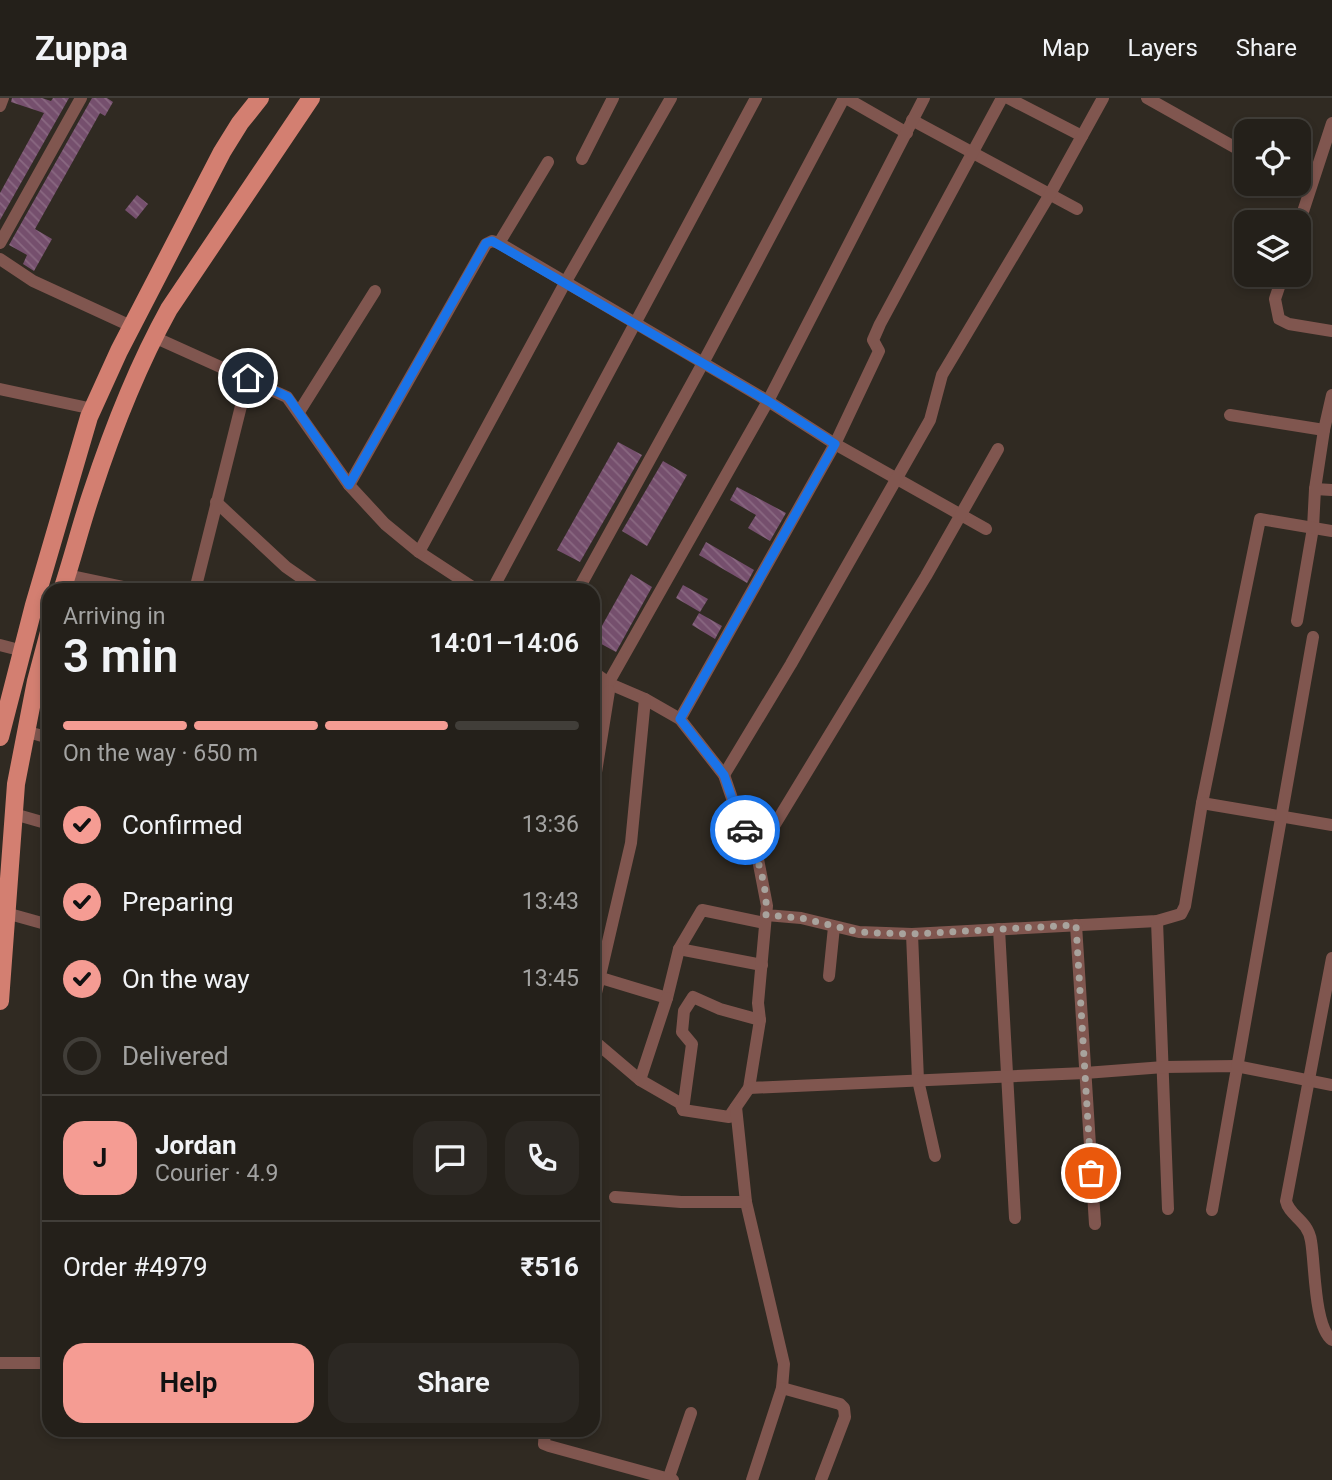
<!DOCTYPE html>
<html lang="en">
<head>
<meta charset="utf-8">
<style>
  :root { --surface:#24201a; --page:#2c2823; --text:#f1f3f6; --muted:#a3a3a2; --line:#413e39; --accent:#f59c93 }
  body { margin:0; font-family:Roboto,sans-serif; background:var(--page); color:var(--text); height:100vh; display:flex; flex-direction:column; font-size:26px; white-space:nowrap }
  * { box-sizing:border-box; margin:0 }
  p { font-size:23px; color:var(--muted) }
  .icon { flex:none; width:38px; height:38px; fill:none; stroke:currentColor; stroke-width:2; stroke-linecap:round; stroke-linejoin:round }
  .map { position:relative; flex:1; overflow:hidden }
  .drawer { position:absolute; left:42px; top:485px; width:558px; height:854px; display:flex; flex-direction:column; background:var(--surface); border-radius:21px; box-shadow:0 4px 10px #0003,0 0 0 2px var(--line) }
  .drawer>* { flex:none }
  .tools { position:absolute; left:1234px; top:21px; display:grid; gap:14px }
  .tools a { display:grid; place-items:center; width:77px; height:77px; border-radius:14px; background:var(--surface); box-shadow:0 4px 10px #0003,0 0 0 2px var(--line); font-size:35px }
  .pin { position:absolute; display:grid; place-items:center; width:60px; height:60px; color:#fff; margin:-30px; border:4px solid #fff; border-radius:50%; box-shadow:0 2px 7px #0007 }
  .courier { position:absolute; display:grid; place-items:center; width:70px; height:70px; margin:-35px; border:5px solid #1a73e8; border-radius:50%; background:#fff; color:#222; box-shadow:0 2px 9px #0007 }
  .headline em { font-style:normal; font-weight:600 }
  .headline div { display:flex; flex-direction:column-reverse }
  .headline { display:flex; align-items:center; justify-content:space-between; height:119px; padding:0 21px }
  h1 { font-size:46px; font-weight:600; line-height:52px }
  .bar { display:grid; grid-template-columns:repeat(4,1fr); gap:10px 7px; align-content:center; height:84px; padding:0 21px }
  .bar i { height:9px; border-radius:5px; background:var(--line) }
  .bar .current { background:var(--accent) }
  .bar p { grid-column:span 4 }
  .line { display:flex; align-items:center; gap:18px; padding:0 21px; border-top:2px solid var(--line) }
  .line div { flex:1 }
  .round { display:grid; place-items:center; flex:none; width:74px; height:74px; border-radius:21px; background:var(--page) }
  ol { padding:0 21px; list-style:none }
  li { display:flex; align-items:center; gap:21px; height:77px }
  li p { margin-inline-start:auto }
  li .icon { padding:7px; border-radius:50%; background:var(--accent); color:#111; stroke-width:4 }
  li:last-child { color:var(--muted) }
  li i { width:38px; height:38px; border:4px solid var(--line); border-radius:50% }
  .primary-button { display:flex; gap:14px; margin-top:auto; padding:14px 21px }
  .primary-button a { flex:1; height:80px; border-radius:21px; background:var(--accent); color:#111; font-size:28px; font-weight:600; line-height:80px; text-align:center }
  .primary-button a+a { background:var(--page); color:var(--text) }
  header { display:flex; align-items:center; gap:42px; box-sizing:border-box; height:98px; padding:0 35px; background:var(--surface); border-bottom:2px solid var(--line) }
  header strong { font-size:33px }
  nav { display:flex; gap:38px; margin-inline-start:auto; font-size:24px }
  .map>svg:first-child { display:block }
  .building { fill:url(#building-back-hatch) }
  .lines { fill:none; stroke-linecap:round; stroke-linejoin:round }
  .street { stroke:#80564f; stroke-width:12 }
  .primary { stroke:#d37f71; stroke-width:18 }
  .done { stroke:#a8a39d; stroke-width:7; stroke-dasharray:0 12.6 }
  .route { stroke:#1a73e8; stroke-width:9 }
</style>
</head>
<body>
<header>
<strong>Zuppa</strong>
<nav><a>Map</a><a>Layers</a><a>Share</a></nav>
</header>
<div class="map">
<svg width="1332" height="1382" viewBox="0 0 1332 1382">
  <defs>
    <pattern id="building-back-hatch" width="6" height="6" patternUnits="userSpaceOnUse" patternTransform="scale(1.75)"><rect width="6" height="6" fill="#754f6d"/><path d="M-1 5l2 2M0 0l6 6M5-1l2 2" fill="none" stroke="#896881"/></pattern>
  </defs>
  <rect width="100%" height="100%" fill="#302a22"/>
  <g class="building">
    <polygon points="12,0 42,0 51,3 53,0 69,0 0,122 0,95 44,15 11,4"/>
    <polygon points="92,0 107,0 113,4 105,18 100,15 35,131 52,141 34,173 23,166 27,157 9,147"/>
    <polygon points="137,97 148,106 136,121 125,112"/>
    <polygon points="618,344 642,357 580,464 557,452"/>
    <polygon points="663,363 687,377 647,448 622,433"/>
    <polygon points="737,389 786,415 770,443 748,430 756,417 730,402"/>
    <polygon points="706,444 754,472 747,485 699,457"/>
    <polygon points="631,476 652,489 616,554 594,542"/>
    <polygon points="683,487 708,501 700,514 676,500"/>
    <polygon points="699,515 722,528 715,541 692,527"/>
  </g>
  <g class="lines">
    <g class="street">
      <polyline points="846,0 907,35"/>
      <polyline points="1008,0 1082,38"/>
      <polyline points="1147,0 1236,50"/>
      <polyline points="0,8 3,0"/>
      <polyline points="912,22 1077,111"/>
      <polyline points="582,61 613,0"/>
      <polyline points="1298,129 1332,25"/>
      <polyline points="0,145 81,0"/>
      <polyline points="499,145 768,303 835,346 986,431"/>
      <polyline points="0,161 33,183 133,229"/>
      <polyline points="1283,177 1275,201 1279,221 1289,226 1332,233"/>
      <polyline points="154,239 287,299 349,387 385,426 419,454 477,492"/>
      <polyline points="0,291 93,311"/>
      <polyline points="299,314 375,193"/>
      <polyline points="1230,317 1324,332"/>
      <polyline points="349,387 486,146 492,143 499,145 548,64"/>
      <polyline points="1315,391 1332,392"/>
      <polyline points="216,404 286,469 319,492"/>
      <polyline points="419,454 565,185 671,0"/>
      <polyline points="67,477 138,492"/>
      <polyline points="195,492 248,280"/>
      <polyline points="492,492 756,0"/>
      <polyline points="578,492 703,265 844,0"/>
      <polyline points="1297,523 1313,430 1315,391 1324,332 1332,297"/>
      <polyline points="0,547 23,553"/>
      <polyline points="593,574 610,586 645,601 680,621 724,677 736,712 757,756 767,808 766,817 801,820 859,834 912,836 1157,823 1181,816 1185,808 1202,705 1260,421 1332,433"/>
      <polyline points="593,612 768,303 924,0"/>
      <polyline points="680,621 835,346 879,253 873,242 880,226 1002,0"/>
      <polyline points="25,633 49,640"/>
      <polyline points="724,677 791,566 930,322 942,277 1050,96 1103,0"/>
      <polyline points="593,693 609,593"/>
      <polyline points="1202,705 1332,727"/>
      <polyline points="14,716 49,726"/>
      <polyline points="757,756 926,478 998,351"/>
      <polyline points="6,815 49,827"/>
      <polyline points="1157,823 1168,1111"/>
      <polyline points="1076,827 1095,1126"/>
      <polyline points="999,831 1015,1120"/>
      <polyline points="912,836 918,982 935,1058"/>
      <polyline points="679,851 762,867"/>
      <path d="M1332,860L1286,1103C1289,1118 1308,1122 1311,1143C1315,1165 1314,1229 1332,1242"/>
      <polyline points="829,878 834,829"/>
      <polyline points="601,880 667,900 679,851 702,812 765,825"/>
      <polyline points="593,908 631,745 645,601"/>
      <polyline points="593,942 640,982 680,1005 683,1012 729,1019 749,990 760,922 758,905 766,817"/>
      <polyline points="640,982 667,900"/>
      <polyline points="749,990 1085,975 1164,969 1236,968 1332,987"/>
      <polyline points="736,1009 746,1104 784,1266 782,1290 752,1382"/>
      <polyline points="683,1012 692,946 682,934 684,913 693,899 720,911 760,922"/>
      <polyline points="615,1099 681,1104 746,1104"/>
      <polyline points="1212,1112 1313,539"/>
      <polyline points="0,1265 49,1265"/>
      <polyline points="782,1290 840,1306 844,1310 845,1319 821,1382"/>
      <polyline points="545,1332 544,1346 549,1348 673,1382"/>
      <polyline points="668,1382 691,1315"/>
    </g>
    <g class="primary">
      <path d="M62,492C73,459 81,426 92,394C113,330 137,269 169,211L311,0"/>
      <polyline points="0,639 34,507 89,319 119,253 222,54 240,25 260,0"/>
      <polyline points="0,903 16,686 36,583 49,534"/>
    </g>
  </g>
  <g class="lines">
    <path class="done" d="M745,732C757,757 768,788 766,817L801,820L859,834L877,835L912,836L1076,827L1091,1075"/>
    <polyline class="route" points="248,280 288,299 349,387 486,145 492,143 768,303 835,346 680,621 724,677 736,712 745,732"/>
  </g>
</svg>
<div class="tools">
<a><svg class="icon" aria-label="locate" viewBox="0 0 24 24"><circle cx="12" cy="12" r="6"/><path d="M12 2v4M12 18v4M2 12h4M18 12h4"/></svg></a>
<a><svg class="icon" aria-label="layers" viewBox="0 0 24 24"><path d="M12 4l9 5-9 5-9-5zM3 14l9 5 9-5"/></svg></a>
</div>
<div class="pin" style="left:1091px;top:1075px;background:#ea580c"><svg class="icon" aria-label="bag" viewBox="0 0 24 24"><path d="M5 8h14l-1 12H6zM9 8a3 3 0 0 1 6 0"/></svg></div>
<div class="pin" style="left:248px;top:280px;background:#1f2937"><svg class="icon" aria-label="home" viewBox="0 0 24 24"><path d="M3 11l9-7 9 7M6 9v11h12V9"/></svg></div>
<div class="courier" style="left:745px;top:732px"><svg class="icon" aria-label="car" viewBox="0 0 24 24"><path d="M5 17H2v-5l4-1 3-4h7l3 4 3 1v5h-3M9 17h6M6 11h13"/><circle cx="7" cy="17" r="2"/><circle cx="17" cy="17" r="2"/></svg></div>
<section class="drawer">
<div class="headline"><div><h1>3 min</h1><p>Arriving in</p></div><em>14:01–14:06</em></div>
<div class="bar"><i class="current"></i><i class="current"></i><i class="current"></i><i></i><p>On the way · 650 m</p></div>
<ol>
<li><svg class="icon" aria-label="check" viewBox="0 0 24 24"><path d="M5 12l5 5 9-10"/></svg>Confirmed<p>13:36</p></li>
<li><svg class="icon" aria-label="check" viewBox="0 0 24 24"><path d="M5 12l5 5 9-10"/></svg>Preparing<p>13:43</p></li>
<li><svg class="icon" aria-label="check" viewBox="0 0 24 24"><path d="M5 12l5 5 9-10"/></svg>On the way<p>13:45</p></li>
<li><i></i>Delivered</li>
</ol>
<div class="line" style="height:126px"><b class="round" style="background:var(--accent);color:#111">J</b><div><b>Jordan</b><p>Courier · 4.9</p></div><a class="round"><svg class="icon" aria-label="chat" viewBox="0 0 24 24"><path d="M4 5h16v11H9l-5 4z"/></svg></a><a class="round"><svg class="icon" aria-label="phone" viewBox="0 0 24 24"><path d="M5 4h4l2 5-3 2q2 4 5 5l2-3 5 2v4C11 20 4 13 5 4z"/></svg></a></div>
<div class="line" style="height:91px"><div>Order #4979</div><b>₹516</b></div>
<div class="primary-button"><a>Help</a><a>Share</a></div>
</section>
</div>
</body>
</html>
